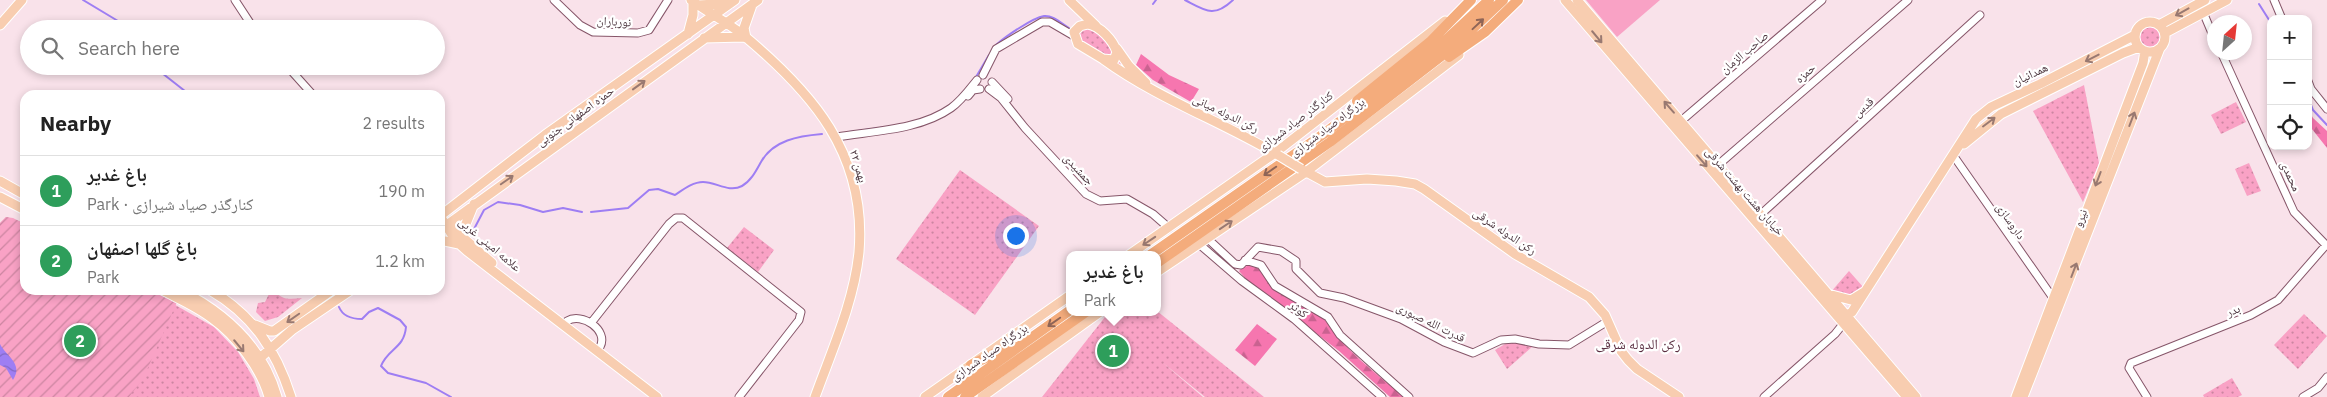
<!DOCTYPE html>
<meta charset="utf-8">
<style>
:root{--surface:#fff;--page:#f6f6f6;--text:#222;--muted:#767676;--line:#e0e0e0;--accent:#0b8043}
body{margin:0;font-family:"IBM Plex Sans","Noto Naskh Arabic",sans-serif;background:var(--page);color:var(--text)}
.controls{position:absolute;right:15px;top:15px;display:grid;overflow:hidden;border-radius:10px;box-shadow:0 2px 8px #0003}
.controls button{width:45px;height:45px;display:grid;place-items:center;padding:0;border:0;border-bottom:1px solid var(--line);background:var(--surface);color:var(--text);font:25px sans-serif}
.compass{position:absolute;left:2207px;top:15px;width:45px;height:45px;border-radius:50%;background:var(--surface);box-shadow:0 2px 8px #0003;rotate:27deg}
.you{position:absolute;left:1015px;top:235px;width:18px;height:18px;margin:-12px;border:4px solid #fff;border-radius:50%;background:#1a73e8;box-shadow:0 0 0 8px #1a73e833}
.badge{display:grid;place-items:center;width:32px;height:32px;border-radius:50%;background:var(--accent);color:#fff;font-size:16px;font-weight:700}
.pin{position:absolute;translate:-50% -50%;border:2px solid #fff;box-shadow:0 1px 5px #0006}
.popup{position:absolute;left:1066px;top:251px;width:95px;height:65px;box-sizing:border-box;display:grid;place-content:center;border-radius:10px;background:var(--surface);filter:drop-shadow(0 1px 4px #0005);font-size:16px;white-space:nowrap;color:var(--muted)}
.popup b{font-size:19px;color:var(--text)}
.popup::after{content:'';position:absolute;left:50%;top:100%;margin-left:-10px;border:10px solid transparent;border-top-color:var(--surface)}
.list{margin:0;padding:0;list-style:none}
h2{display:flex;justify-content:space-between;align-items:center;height:65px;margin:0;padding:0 20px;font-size:21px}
h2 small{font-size:16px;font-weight:400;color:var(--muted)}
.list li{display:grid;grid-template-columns:32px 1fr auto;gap:15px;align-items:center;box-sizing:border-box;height:70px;padding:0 20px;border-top:1px solid var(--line)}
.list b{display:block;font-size:19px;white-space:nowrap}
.list p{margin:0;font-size:16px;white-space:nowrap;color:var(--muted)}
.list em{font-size:16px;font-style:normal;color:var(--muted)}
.icon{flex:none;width:28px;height:28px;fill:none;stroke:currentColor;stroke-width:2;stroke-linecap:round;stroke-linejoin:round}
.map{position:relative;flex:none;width:2327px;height:397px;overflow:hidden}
.search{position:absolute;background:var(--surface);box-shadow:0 2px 8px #0003;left:20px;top:20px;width:425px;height:55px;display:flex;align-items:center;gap:12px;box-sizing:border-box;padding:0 18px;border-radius:28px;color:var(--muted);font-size:19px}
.panel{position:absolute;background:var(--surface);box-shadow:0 2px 8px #0003;left:20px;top:90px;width:425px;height:205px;border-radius:15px}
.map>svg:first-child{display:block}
</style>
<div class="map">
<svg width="2327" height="397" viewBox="0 0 2327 397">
<defs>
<pattern id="grass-dots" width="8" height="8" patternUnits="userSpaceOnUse" patternTransform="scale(1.25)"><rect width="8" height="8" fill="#f9a2c5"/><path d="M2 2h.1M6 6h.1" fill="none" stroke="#cc85a1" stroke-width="1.8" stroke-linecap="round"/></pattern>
<pattern id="forest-firs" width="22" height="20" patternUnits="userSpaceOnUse" patternTransform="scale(1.25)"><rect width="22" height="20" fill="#f676af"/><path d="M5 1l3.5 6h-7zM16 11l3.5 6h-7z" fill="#c96290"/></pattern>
<pattern id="garden-furrows" width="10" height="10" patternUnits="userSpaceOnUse" patternTransform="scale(1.25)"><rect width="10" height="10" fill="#f9a2c5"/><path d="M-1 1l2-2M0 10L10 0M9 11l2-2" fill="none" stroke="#cc85a1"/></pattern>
<pattern id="water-waves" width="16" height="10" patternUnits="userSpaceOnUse" patternTransform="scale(1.25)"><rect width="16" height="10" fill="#9e7ef3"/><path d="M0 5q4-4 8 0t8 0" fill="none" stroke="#8368c6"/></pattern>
</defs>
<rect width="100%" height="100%" fill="#f9e2ea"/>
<!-- grass -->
<path fill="url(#grass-dots)" d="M 1093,25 L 1144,80 L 1082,47 L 1074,32 Z
M2138 37a11 11 0 1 1 22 0a11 11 0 1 1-22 0Z
M 2084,85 L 2099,163 L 2083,202 L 2033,111 Z
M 2236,102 L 2246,122 L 2221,134 L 2211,115 Z
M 2249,163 L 2261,191 L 2247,196 L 2235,169 Z
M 960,170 L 1039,226 L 975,315 L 896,259 Z
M 6,217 L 25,223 L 25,290 L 149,290 L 214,327 L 238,352 L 254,379 L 260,397 L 0,397 L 0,223 Z
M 744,227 L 774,250 L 758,272 L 727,248 Z
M 1849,271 L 1864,288 L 1851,298 L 1830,293 Z
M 271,290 L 275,290 C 281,301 291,299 302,298 L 278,317 L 265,321 L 256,312 L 258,303 L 265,302 Z
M 1157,311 L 1264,397 L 1205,397 L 1162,362 L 1203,397 L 1042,397 L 1105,317 L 1100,312 Z
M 2304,314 L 2327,336 L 2298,369 L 2274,345 Z
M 1510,341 L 1533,346 L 1507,369 L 1495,350 Z
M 2232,378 L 2242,395 L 2238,397 L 2204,397 L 2203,395 Z"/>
<!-- forest -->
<path fill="url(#forest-firs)" d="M 1141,54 L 1169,75 L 1199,89 L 1191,102 L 1153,80 L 1136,65 Z
M 2308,109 L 2313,118 L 2327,131 L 2327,148 L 2308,124 Z
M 1252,265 L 1259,269 L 1272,288 L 1324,318 C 1341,347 1378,375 1404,397 L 1390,397 L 1339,351 L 1247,280 L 1239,271 L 1243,267 Z
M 1257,324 L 1277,339 L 1255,366 L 1235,350 Z"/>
<!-- garden -->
<path fill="url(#garden-furrows)" d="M 6,217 L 13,218 L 25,224 L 25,290 L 152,290 L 177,302 L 143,379 L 129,397 L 0,397 L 0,223 Z"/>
<!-- pitch -->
<path fill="#f9a2c5" d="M 1586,0 L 1660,0 L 1617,37 Z"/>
<!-- water -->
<path fill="url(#water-waves)" d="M 0,344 C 6,356 24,364 13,380 L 6,368 L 0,365 Z"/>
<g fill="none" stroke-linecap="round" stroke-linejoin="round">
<!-- stream -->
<path stroke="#9e7ef3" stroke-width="2" d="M 83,0 L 118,21 L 124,29
M 1185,0 C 1206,11 1214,18 1233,0
M 1153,4 L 1156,0
M 2259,4 L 2271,23
M 996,45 C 1005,37 1032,18 1044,16 C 1053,15 1062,24 1069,28
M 153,66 L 190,95
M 976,77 L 989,55
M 2308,97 L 2313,110 L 2327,125
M 850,132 L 887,127
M 591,212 L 628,208 L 649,190 L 658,189 L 675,195 C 684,189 693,182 703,182 C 716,182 729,193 742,186 C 751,181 756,171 761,162 C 773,140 799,136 822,134
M 473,231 L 484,210 L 498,202 L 520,205 L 543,212 L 563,208 L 582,212
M 339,307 C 343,317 352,319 362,319 L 369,312 L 378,308 L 400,320 L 406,327 C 404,349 388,348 381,366 L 388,373 L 426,383 L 451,397"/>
<!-- minor casing -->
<g stroke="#865669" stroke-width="9">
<path id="minor" d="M 235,0 L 254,29
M 554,0 L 580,25 L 593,32 L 638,33 L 649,30 L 668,0
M 2274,0 L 2282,19
M 2203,12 L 2214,38
M 2221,52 L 2294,212 L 2327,246
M 287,66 L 313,95
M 983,75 L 996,49 L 1042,22 L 1050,22 L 1074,36
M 2308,81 L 2311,89 L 2327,109
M 992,82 L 1008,99
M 989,89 L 1001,98 L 1025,128 L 1086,194 L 1100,201 L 1127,199 L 1153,214 L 1169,228
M 968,96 L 973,90 L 980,89
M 1681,121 L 1822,0
M 837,137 C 873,131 920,130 951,108 C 961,101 969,90 977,80
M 1953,155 L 2053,298 L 2057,300
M 1718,165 L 1908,0
M 1760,215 L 1980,15
M 1207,238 L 1235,264 L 1241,265 L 1258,247 L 1281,251 L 1296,261 L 1296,269 L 1320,293 L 1344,298 L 1401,319 L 1444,342 L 1473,353 L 1501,340 L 1515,339 L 1539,344 L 1569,345 L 1608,321
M 1199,244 L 1242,281 L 1294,319 L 1382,397
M 1245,260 L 1261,265 L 1275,286 L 1328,317 L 1340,335 L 1409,397
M 567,321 C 582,312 609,330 600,347
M 591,323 L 669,224 L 676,218 L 683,218 L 801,312 L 799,320 L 739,397
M 1764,397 L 1835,334 L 1843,324
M 2147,397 L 2129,368 L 2131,363 L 2251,315 L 2278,300 L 2326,245
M 2303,397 L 2318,388 L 2327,377"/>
</g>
<!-- major casing -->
<g stroke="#fff" stroke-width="11">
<path id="major" d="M 691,0 C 708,12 726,22 742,34 C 812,92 867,154 859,252 C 854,302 832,350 815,397
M 1069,0 L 1096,26
M 1565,0 L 1907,397
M 1577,0 L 1916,397
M 699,5 L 731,3
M2135 37a15 15 0 1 1 30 0a15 15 0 1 1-30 0Z
M 1088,24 C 1100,26 1113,40 1117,52 L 1114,60 L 1103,59 L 1078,44 L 1074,32 L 1080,26 Z
M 0,25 L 22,0
M 2159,25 L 2205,0
M 2165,33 L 2227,0
M 688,34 L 693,15 L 693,1
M 704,38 L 744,37
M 746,38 L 744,28 L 752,5
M 1117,49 L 1129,66 L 1146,83
M 1103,59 C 1158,99 1221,121 1278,155
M 1964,144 L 2001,114 L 2123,53 L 2139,47
M 1301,169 L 1325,182 L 1367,179 L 1396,181 L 1415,184 L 1424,189 L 1515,254 L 1589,297 L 1605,315 L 1621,351 L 1628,360 L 1637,369 L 1679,397
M 0,181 L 25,195
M 0,197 L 25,210
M 451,227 L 492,263
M 440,230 L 758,0
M 464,239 L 463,231 L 474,204
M 440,240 L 459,244
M 1129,255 L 1275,153 L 1445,21
M 1157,272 L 1306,172 L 1459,55
M 162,290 C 179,299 198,307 213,319 C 236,335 262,370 269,397
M 180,290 C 225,313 263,347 277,397
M 210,290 C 253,315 276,350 291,397
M 1828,294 L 1851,300 L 1864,292
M 1841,316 L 1846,316 L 1852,312 L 1976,119 L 1991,107 L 2040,84 L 2135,35
M 255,325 L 270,331 L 274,331 L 332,290
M 260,358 L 292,330 L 351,290
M 657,397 L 467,251 L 456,241 L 440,216 L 545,135 L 735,0
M 925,397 L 1069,296
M 982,397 L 1100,312
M 2016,397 L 2143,63 L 2145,51
M 2023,397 L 2160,48"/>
</g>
<!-- highway casing -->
<g stroke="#fff" stroke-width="12">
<path id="highway" d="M 1449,57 L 1485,32 L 1518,0
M 1357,101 L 1430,42 L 1471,0
M 1150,255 L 1325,133 L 1446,40 L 1489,0
M 1157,263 L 1330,142 L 1453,47 L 1503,0
M 971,365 L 1012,345
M 948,397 L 1069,311
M 965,397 L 1086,312"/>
</g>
<!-- minor -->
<use href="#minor" stroke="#fff" stroke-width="7"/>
<!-- major -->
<use href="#major" stroke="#f8cdb0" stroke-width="9"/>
<!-- highway -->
<use href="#highway" stroke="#f4ac7c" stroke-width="10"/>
<!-- major-bridge casing -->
<g stroke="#fff" stroke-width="11" stroke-linecap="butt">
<path id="major-bridge" d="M 1278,155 L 1301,169"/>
</g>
<!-- major-bridge -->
<use href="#major-bridge" stroke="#f8cdb0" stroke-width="9"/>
</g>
<!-- one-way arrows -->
<defs><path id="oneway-shaft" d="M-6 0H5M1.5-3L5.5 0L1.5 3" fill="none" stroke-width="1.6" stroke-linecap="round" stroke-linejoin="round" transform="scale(1.25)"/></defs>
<g stroke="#997971">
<use href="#oneway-shaft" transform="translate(2182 12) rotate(151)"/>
<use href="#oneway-shaft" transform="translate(1597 37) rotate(50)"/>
<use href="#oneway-shaft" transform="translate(2092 58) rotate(153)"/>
<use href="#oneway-shaft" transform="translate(639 85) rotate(-36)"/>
<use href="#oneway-shaft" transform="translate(1669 107) rotate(-131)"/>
<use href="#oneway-shaft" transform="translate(2132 119) rotate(-69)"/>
<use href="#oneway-shaft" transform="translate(1989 122) rotate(-37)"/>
<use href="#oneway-shaft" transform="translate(1702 161) rotate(49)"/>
<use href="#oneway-shaft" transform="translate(2098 179) rotate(111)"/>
<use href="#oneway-shaft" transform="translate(507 180) rotate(-35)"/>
<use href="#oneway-shaft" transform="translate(1226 225) rotate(-34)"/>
<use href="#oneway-shaft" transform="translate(1149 241) rotate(146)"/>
<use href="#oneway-shaft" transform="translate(2074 270) rotate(-69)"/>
<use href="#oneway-shaft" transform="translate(293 318) rotate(145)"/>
<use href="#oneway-shaft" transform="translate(239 346) rotate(50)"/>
</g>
<g stroke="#8f6557">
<use href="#oneway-shaft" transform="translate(1478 24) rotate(-43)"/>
<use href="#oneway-shaft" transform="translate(1270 171) rotate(145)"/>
<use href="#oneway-shaft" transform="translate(1054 322) rotate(145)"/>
</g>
<g text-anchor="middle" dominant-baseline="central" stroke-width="4.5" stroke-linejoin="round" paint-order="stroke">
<!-- street labels -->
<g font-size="12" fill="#4b353e" stroke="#fff">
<text transform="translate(614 21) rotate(3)">نورباران</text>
<text transform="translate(1744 52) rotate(-40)">صاحب الزمان</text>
<text transform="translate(1805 73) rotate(-41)">حمزه</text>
<text transform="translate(2030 74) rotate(-25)">همدانیان</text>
<text transform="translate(1863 107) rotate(-42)">قدس</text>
<text transform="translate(1226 113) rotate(26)">رکن الدوله میانی</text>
<text transform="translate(575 116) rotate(-36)">حمزه اصفهانی جنوبی</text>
<text transform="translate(1295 121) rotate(-37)">کنارگذر صیاد شیرازی</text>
<text transform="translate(1327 127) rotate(-37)">بزرگراه صیاد شیرازی</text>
<text transform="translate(859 166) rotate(73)">۲۲ بهمن</text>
<text transform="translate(1079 169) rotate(47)">جمشیدی</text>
<text transform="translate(2291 176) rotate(65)">محمدی</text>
<text transform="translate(1745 191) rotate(49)">خیابان هشت بهشت شرقی</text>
<text transform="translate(2080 218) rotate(-69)">نیرو</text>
<text transform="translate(2011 221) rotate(55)">داروسازی</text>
<text transform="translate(1505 231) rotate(34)">رکن الدوله شرقی</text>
<text transform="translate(490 244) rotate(40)">علامه امینی غربی</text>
<text transform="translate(1299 309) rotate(38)">کوثر</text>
<text transform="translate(2233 310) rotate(-23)">بدر</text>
<text transform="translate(1431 322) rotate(26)">قدرت الله صبوری</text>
<text transform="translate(989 352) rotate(-35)">بزرگراه صیاد شیرازی</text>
</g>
<!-- neighbourhood labels -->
<g font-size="14" fill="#5a2e41" stroke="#fff">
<text x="1638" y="344">رکن الدوله شرقی</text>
</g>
</g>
</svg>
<div class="controls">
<button>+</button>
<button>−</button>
<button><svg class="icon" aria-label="locate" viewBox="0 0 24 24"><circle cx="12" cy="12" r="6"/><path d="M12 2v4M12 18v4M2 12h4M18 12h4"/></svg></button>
</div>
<svg class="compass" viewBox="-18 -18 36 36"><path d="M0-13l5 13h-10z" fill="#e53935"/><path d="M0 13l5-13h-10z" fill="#767676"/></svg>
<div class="you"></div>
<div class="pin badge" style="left:1113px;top:351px;background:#2e9e5b">1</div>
<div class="popup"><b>باغ غدیر</b>Park</div>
<div class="pin badge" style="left:80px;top:341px;background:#2e9e5b">2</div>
<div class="search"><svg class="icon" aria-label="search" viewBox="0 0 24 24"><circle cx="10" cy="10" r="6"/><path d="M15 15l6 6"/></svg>Search here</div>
<section class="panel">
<h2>Nearby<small>2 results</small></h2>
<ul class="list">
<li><span class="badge" style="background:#2e9e5b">1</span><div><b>باغ غدیر</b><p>Park · کنارگذر صیاد شیرازی</p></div><em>190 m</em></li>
<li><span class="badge" style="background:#2e9e5b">2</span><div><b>باغ گلها اصفهان</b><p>Park</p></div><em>1.2 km</em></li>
</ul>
</section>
</div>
